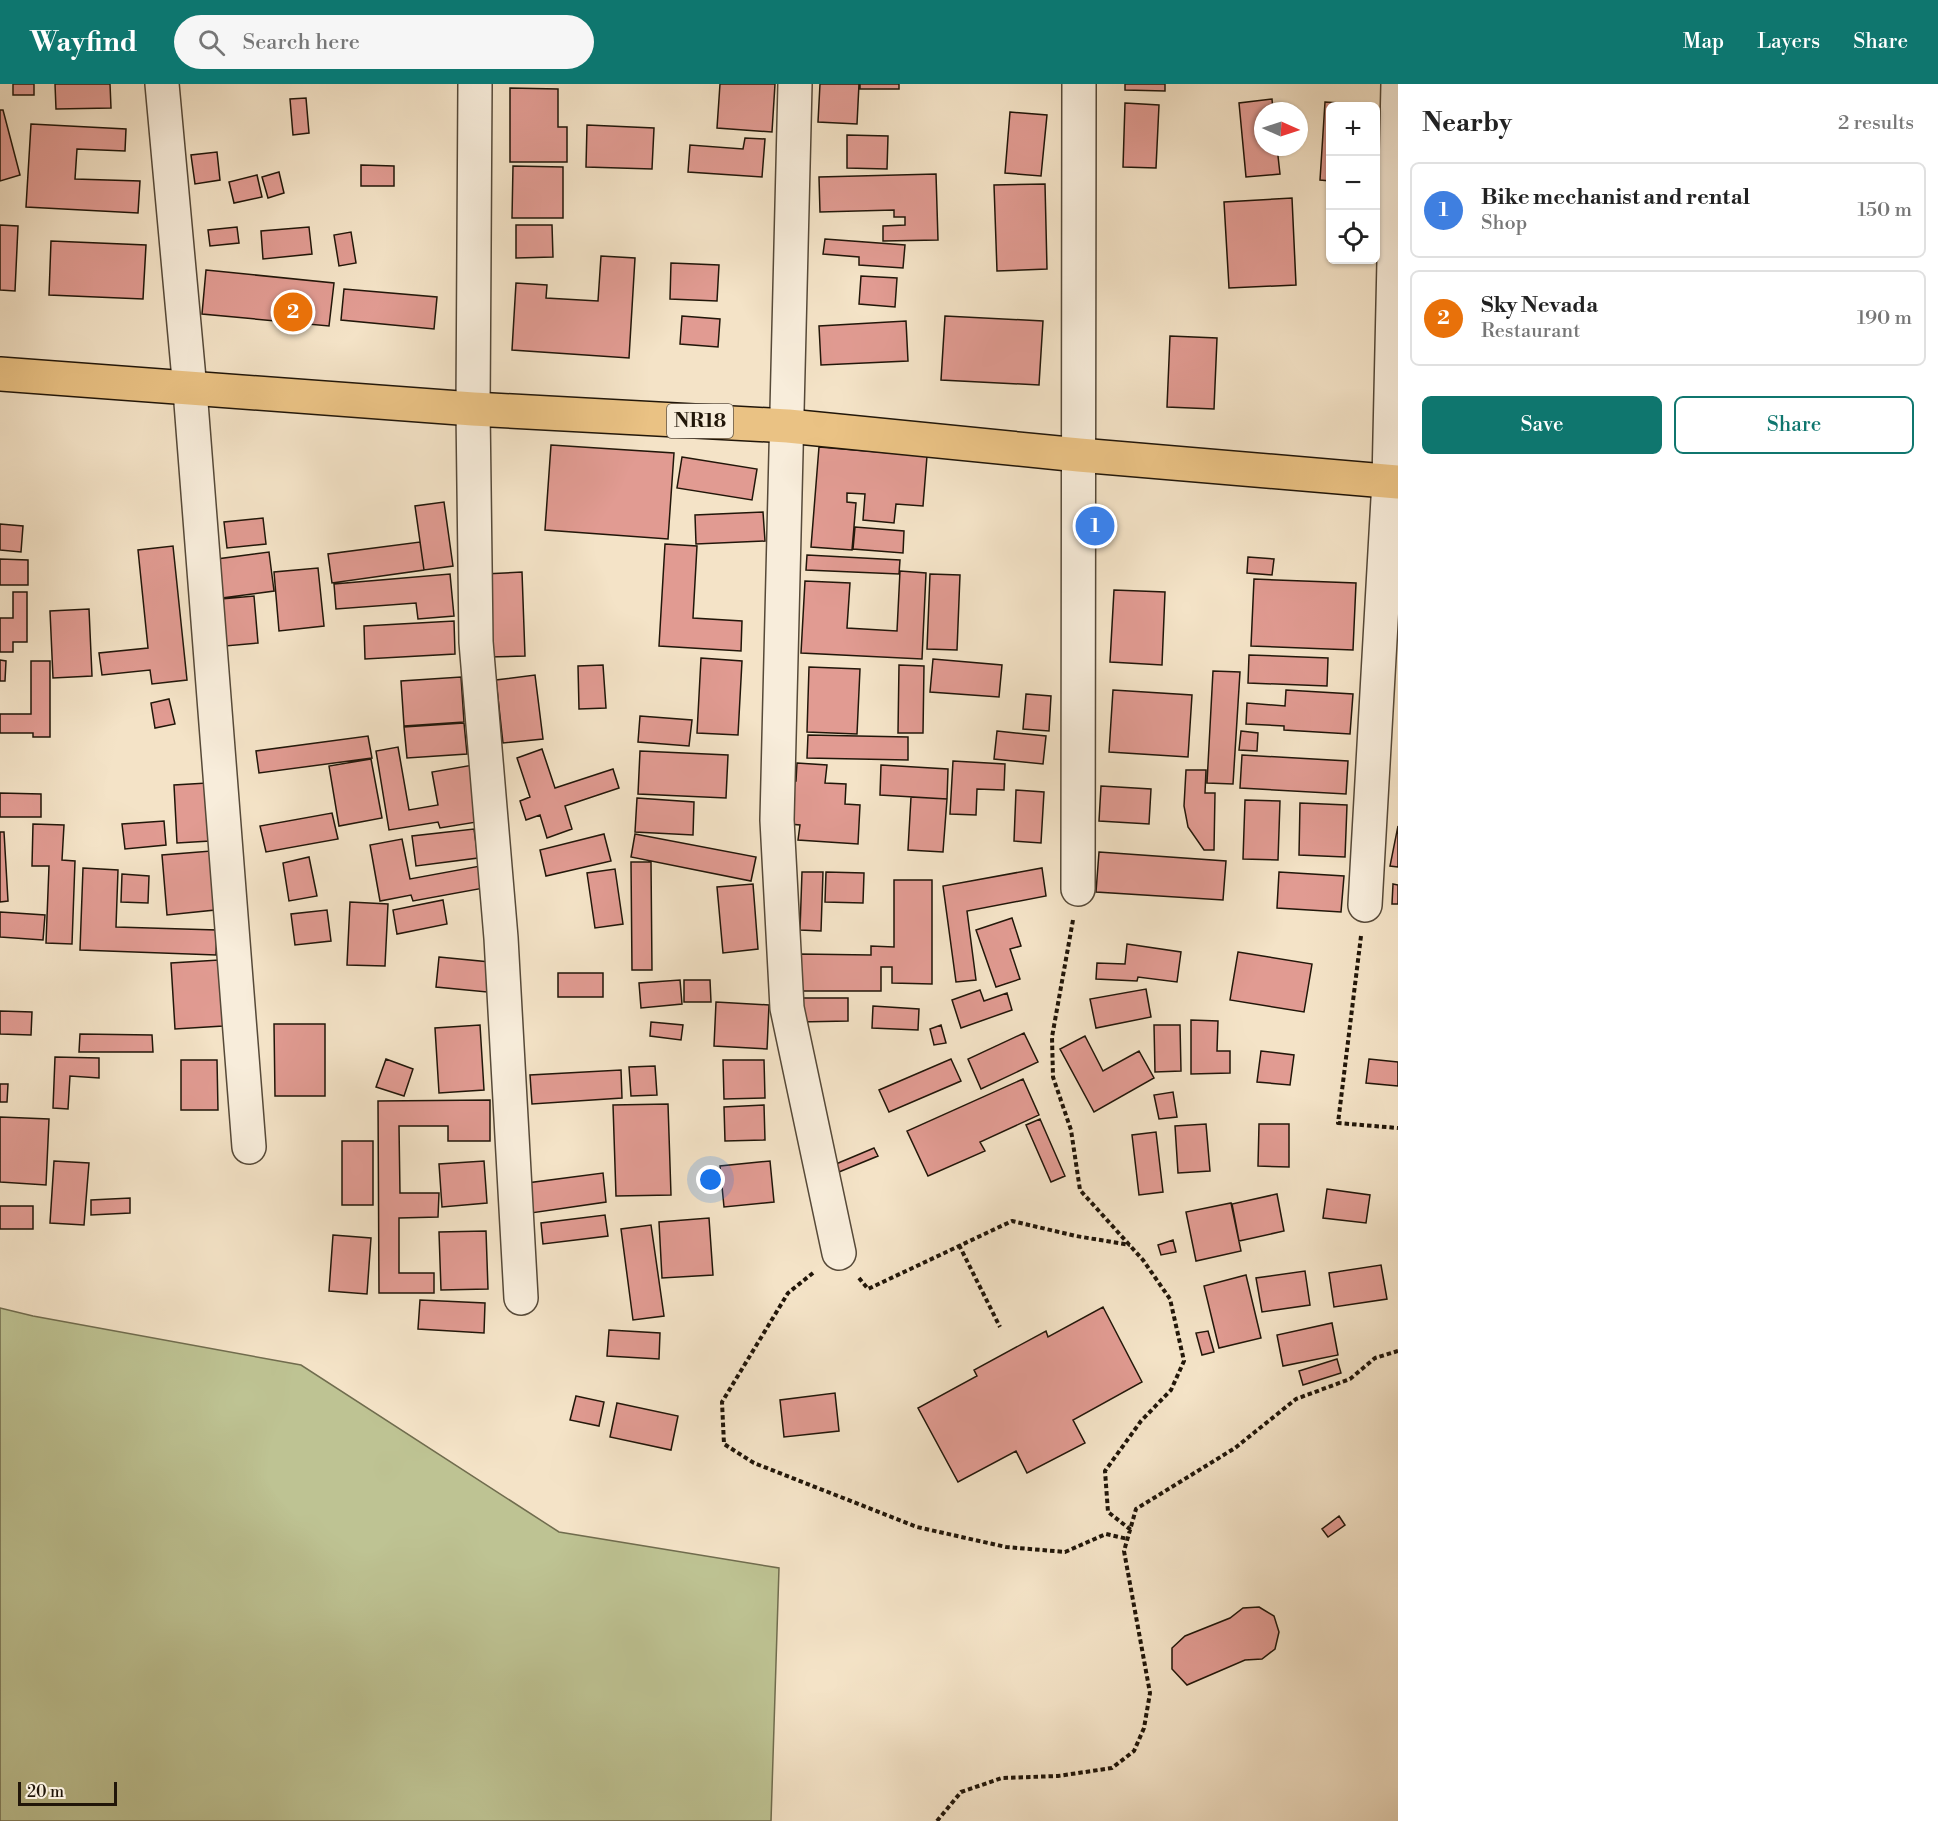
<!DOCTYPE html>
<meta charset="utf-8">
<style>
:root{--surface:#fff;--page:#f6f6f6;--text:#222;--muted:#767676;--line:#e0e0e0;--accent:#0f766e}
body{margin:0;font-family:"Libre Bodoni",serif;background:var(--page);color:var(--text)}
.controls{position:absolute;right:18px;top:18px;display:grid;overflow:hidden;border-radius:9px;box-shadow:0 2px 4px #0004}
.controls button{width:54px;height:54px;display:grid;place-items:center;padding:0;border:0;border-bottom:2px solid var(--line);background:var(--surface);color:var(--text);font:30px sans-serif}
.compass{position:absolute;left:1254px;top:18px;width:54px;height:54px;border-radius:50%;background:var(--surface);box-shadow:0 2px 4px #0004;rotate:93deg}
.scale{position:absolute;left:18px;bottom:15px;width:99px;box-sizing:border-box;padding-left:6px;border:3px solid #211609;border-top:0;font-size:16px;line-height:21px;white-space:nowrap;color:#211609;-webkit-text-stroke:4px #f8eddb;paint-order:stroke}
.you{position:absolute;left:711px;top:1096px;width:21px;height:21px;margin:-15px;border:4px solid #fff;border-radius:50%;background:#1a73e8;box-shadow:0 0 0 9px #1a73e833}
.badge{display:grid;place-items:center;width:39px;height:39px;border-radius:50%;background:var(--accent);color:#fff;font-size:20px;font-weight:700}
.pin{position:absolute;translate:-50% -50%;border:3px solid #fff;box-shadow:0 2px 6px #0006}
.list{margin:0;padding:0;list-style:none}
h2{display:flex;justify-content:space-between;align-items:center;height:78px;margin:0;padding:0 24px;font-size:26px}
h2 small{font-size:20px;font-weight:400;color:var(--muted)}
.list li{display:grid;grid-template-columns:39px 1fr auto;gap:18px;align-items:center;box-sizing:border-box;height:96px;margin:0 12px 12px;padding:0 12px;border:2px solid var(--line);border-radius:9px}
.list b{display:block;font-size:22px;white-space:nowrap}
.list p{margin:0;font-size:20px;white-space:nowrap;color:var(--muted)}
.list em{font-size:20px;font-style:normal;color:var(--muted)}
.actions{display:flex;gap:12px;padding:18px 24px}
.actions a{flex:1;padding:14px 0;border:2px solid var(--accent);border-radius:9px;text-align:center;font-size:21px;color:var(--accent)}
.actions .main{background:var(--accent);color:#fff}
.icon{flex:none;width:33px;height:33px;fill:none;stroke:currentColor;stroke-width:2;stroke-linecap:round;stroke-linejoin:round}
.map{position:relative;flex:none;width:1398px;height:1737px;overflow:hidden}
header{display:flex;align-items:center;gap:36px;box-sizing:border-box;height:84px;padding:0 30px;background:var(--accent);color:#fff}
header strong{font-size:28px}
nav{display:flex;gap:33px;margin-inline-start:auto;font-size:21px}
.search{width:420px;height:54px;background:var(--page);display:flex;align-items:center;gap:15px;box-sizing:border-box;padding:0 21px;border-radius:33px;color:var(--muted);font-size:22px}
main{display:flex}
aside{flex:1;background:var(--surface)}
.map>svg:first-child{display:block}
</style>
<header>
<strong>Wayfind</strong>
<div class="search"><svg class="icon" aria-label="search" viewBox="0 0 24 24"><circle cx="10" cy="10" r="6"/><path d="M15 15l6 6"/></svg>Search here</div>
<nav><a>Map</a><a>Layers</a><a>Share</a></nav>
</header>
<main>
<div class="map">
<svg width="1398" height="1737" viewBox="0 0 1398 1737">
<rect width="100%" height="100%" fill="#f4e3c7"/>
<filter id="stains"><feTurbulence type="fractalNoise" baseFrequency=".00333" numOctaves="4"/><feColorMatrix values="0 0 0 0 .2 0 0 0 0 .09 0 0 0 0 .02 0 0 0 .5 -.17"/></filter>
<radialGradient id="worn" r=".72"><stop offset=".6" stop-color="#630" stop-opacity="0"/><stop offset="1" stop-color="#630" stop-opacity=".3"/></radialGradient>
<!-- green -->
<path fill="#bec393" stroke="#706c4e" stroke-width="1.5" d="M 0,1224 L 33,1232 L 301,1281 L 559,1448 L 779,1484 L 771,1737 L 0,1737 Z"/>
<!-- building -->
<path fill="#e19b92" stroke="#211609" stroke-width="1.5" d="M 13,0 L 34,0 L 34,11 L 13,11 Z
M 55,0 L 110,0 L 111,24 L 56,25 Z
M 720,0 L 775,0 L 772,48 L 717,44 Z
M 820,0 L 859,0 L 857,40 L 818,38 Z
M 860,0 L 899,0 L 899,5 L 860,5 Z
M 1125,0 L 1165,0 L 1165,7 L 1125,6 Z
M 510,4 L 558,5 L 558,43 L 567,43 L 567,78 L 510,78 Z
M 306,14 L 309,49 L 293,51 L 290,15 Z
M 1272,15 L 1273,27 L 1263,27 L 1263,63 L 1277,63 L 1280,90 L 1246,93 L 1239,19 Z
M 1325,18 L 1372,21 L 1330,22 L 1330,97 L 1320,96 Z
M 1125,19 L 1159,21 L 1156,84 L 1123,83 Z
M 0,26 L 3,26 L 20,91 L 0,97 Z
M 1010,28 L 1047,31 L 1041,92 L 1005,89 Z
M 31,40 L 126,45 L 125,67 L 77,65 L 75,95 L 140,97 L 138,129 L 26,123 Z
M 587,41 L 654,44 L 652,85 L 586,83 Z
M 847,51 L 888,52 L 887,85 L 847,84 Z
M 745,54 L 765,55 L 762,93 L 688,88 L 690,61 L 743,65 Z
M 217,68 L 220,96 L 195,100 L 191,71 Z
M 361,81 L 394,82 L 394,102 L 361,102 Z
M 513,82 L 563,83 L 563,134 L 512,134 Z
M 279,88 L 284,109 L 268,114 L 262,93 Z
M 936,90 L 938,156 L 883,157 L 883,142 L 905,141 L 905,133 L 894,133 L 894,126 L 820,128 L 819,93 Z
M 257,91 L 262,113 L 234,119 L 229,98 Z
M 1045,100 L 1047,185 L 997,187 L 994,101 Z
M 1292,114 L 1296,201 L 1229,204 L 1224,118 Z
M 0,141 L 18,142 L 15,207 L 0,206 Z
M 516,141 L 552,141 L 553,173 L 516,174 Z
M 237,143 L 239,159 L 210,162 L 208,146 Z
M 309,143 L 312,170 L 263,175 L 261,147 Z
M 351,148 L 356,179 L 339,182 L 334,151 Z
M 825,155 L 905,161 L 903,184 L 859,181 L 859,173 L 823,170 Z
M 51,157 L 146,161 L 143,215 L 49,211 Z
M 601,172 L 635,174 L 629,274 L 512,266 L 516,199 L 547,201 L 546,214 L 598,217 Z
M 671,179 L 719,181 L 717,217 L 670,215 Z
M 206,186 L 334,199 L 329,242 L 202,230 Z
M 861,192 L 897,194 L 895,223 L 859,220 Z
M 344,205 L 437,213 L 434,245 L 341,236 Z
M 682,232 L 720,235 L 718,263 L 680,260 Z
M 945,232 L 1043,237 L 1039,301 L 941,296 Z
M 906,237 L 908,277 L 821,281 L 819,242 Z
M 1170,252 L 1217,254 L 1214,325 L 1167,323 Z
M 551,361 L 674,369 L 668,455 L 545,446 Z
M 819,363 L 927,372 L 923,422 L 896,420 L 894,439 L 863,436 L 865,410 L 847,409 L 847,418 L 856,419 L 852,466 L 811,463 Z
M 682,373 L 757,385 L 752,416 L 677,404 Z
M 444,418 L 453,482 L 424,486 L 415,422 Z
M 763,428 L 765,457 L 696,460 L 695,431 Z
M 263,434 L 266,460 L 227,464 L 224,438 Z
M 0,440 L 23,442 L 21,468 L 0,466 Z
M 855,443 L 904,447 L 903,469 L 853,465 Z
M 420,458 L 424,486 L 332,499 L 328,470 Z
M 665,460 L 697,462 L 693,534 L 742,537 L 741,567 L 659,562 Z
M 173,462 L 187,596 L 152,600 L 150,586 L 102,591 L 99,569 L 148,564 L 138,466 Z
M 269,468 L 274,507 L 222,514 L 217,475 Z
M 807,471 L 900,476 L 899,490 L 806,486 Z
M 1248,473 L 1274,475 L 1272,491 L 1247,489 Z
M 0,475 L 28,476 L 28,501 L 0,501 Z
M 318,484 L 324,542 L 279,547 L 274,488 Z
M 900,487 L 926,489 L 922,575 L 801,569 L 805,497 L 850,499 L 847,544 L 897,547 Z
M 522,488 L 525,572 L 488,573 L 484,490 Z
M 450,490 L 454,532 L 418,535 L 416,519 L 336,525 L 334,500 Z
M 930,490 L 960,491 L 957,566 L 927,565 Z
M 1254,495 L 1356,499 L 1353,566 L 1251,562 Z
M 1114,506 L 1165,508 L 1162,581 L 1110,578 Z
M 13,508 L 27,508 L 27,558 L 13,558 L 13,568 L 0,568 L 0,534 L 13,534 Z
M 254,512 L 258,559 L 225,562 L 221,515 Z
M 89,525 L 92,592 L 53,594 L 50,527 Z
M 454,537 L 455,570 L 365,575 L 364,542 Z
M 1249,571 L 1328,574 L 1327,602 L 1248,599 Z
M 701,574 L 742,577 L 738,651 L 697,649 Z
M 933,575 L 1002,581 L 999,613 L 930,608 Z
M 0,576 L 6,577 L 5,597 L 0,597 Z
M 31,577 L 50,577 L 50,653 L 33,653 L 33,649 L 0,649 L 0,630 L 31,630 Z
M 603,581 L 606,624 L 579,625 L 578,582 Z
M 899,581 L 924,582 L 923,649 L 898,649 Z
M 809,583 L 860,585 L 857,650 L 807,648 Z
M 1213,587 L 1240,588 L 1233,700 L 1207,699 Z
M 535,591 L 543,655 L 503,659 L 496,596 Z
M 461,593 L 464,638 L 404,642 L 401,597 Z
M 1113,606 L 1192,611 L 1188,673 L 1109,668 Z
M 1286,606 L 1353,610 L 1350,650 L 1284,646 L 1284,642 L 1246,640 L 1247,619 L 1285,622 Z
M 1026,610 L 1051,612 L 1049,647 L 1023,645 Z
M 169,615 L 175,640 L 155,644 L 151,619 Z
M 640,632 L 692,636 L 689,662 L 638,658 Z
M 464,639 L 467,670 L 407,674 L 404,643 Z
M 997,647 L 1046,652 L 1043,680 L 994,675 Z
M 1241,647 L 1258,649 L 1257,667 L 1239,666 Z
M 808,651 L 908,653 L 908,676 L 807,674 Z
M 368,652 L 372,674 L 259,689 L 256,667 Z
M 398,663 L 409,726 L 438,721 L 432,688 L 473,681 L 483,737 L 440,744 L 438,738 L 389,746 L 376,667 Z
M 542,665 L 555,704 L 613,685 L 619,704 L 565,722 L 572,745 L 547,754 L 540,731 L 526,736 L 520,717 L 530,713 L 517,674 Z
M 640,667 L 728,671 L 726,714 L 638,710 Z
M 1242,671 L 1348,677 L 1346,710 L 1240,704 Z
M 371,675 L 382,734 L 339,742 L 329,682 Z
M 953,677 L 1005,680 L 1004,706 L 977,705 L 976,731 L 950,730 Z
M 797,679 L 827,681 L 825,699 L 846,700 L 845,720 L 860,721 L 858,760 L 798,756 L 800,741 L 789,740 L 791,697 L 796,697 Z
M 881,681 L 948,685 L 947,715 L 880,711 Z
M 1186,686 L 1206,686 L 1205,709 L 1215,709 L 1214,766 L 1204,766 L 1188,743 L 1184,722 Z
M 207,699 L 210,757 L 177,759 L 174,701 Z
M 1101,702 L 1151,705 L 1149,740 L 1099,737 Z
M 1016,706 L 1044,708 L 1041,759 L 1014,757 Z
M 0,709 L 41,710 L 41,733 L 0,733 Z
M 911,713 L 947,715 L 943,768 L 908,766 Z
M 637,714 L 694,718 L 693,751 L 635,748 Z
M 1245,716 L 1280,717 L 1278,776 L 1243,775 Z
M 1300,719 L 1347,721 L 1345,773 L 1299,771 Z
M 332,729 L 338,755 L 266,768 L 260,742 Z
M 164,737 L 166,761 L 125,765 L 122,740 Z
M 33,740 L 64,741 L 62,776 L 75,777 L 72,860 L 46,859 L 49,782 L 32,782 Z
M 1398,742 L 1398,783 L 1390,782 Z
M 474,745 L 478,774 L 416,782 L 412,752 Z
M 0,748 L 4,748 L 8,817 L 0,818 Z
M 604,750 L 611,777 L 546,792 L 540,766 Z
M 635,750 L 756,773 L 751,797 L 631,773 Z
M 402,755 L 410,795 L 480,782 L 484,804 L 413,817 L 411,811 L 380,817 L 370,761 Z
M 211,767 L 215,826 L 167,831 L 162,771 Z
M 1099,768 L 1226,777 L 1223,816 L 1096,808 Z
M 309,773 L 317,812 L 289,817 L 283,779 Z
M 631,778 L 651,778 L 652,886 L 632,886 Z
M 83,784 L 118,786 L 116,843 L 217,846 L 216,871 L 80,866 Z
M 1042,784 L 1046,812 L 967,827 L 976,896 L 956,898 L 943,802 Z
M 615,785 L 623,840 L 595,844 L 587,789 Z
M 802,788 L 823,788 L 821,847 L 800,846 Z
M 826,788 L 864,789 L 863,819 L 825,818 Z
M 1279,788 L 1344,792 L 1341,828 L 1277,824 Z
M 122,790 L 149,792 L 148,819 L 121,818 Z
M 894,796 L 932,796 L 932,900 L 892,899 L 892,883 L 881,883 L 881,907 L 800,907 L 800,870 L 871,871 L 871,862 L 894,863 Z
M 753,800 L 758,865 L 723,869 L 717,803 Z
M 1393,800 L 1398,801 L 1398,820 L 1392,820 Z
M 443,816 L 447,840 L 397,850 L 393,826 Z
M 350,818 L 388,820 L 385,882 L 347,881 Z
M 327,826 L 331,857 L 295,861 L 291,830 Z
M 0,828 L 45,831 L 43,856 L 0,853 Z
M 1012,834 L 1021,862 L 1010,865 L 1020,895 L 996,903 L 976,846 Z
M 1127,860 L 1181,868 L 1177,898 L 1138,893 L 1137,897 L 1096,895 L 1097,879 L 1125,880 Z
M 1238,868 L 1312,880 L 1304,928 L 1230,916 Z
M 439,873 L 490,878 L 487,908 L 436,903 Z
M 219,876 L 223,942 L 175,945 L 171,879 Z
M 558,889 L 603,889 L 603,913 L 558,913 Z
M 680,896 L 682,920 L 641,924 L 639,899 Z
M 684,896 L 710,896 L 711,918 L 684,918 Z
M 1146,905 L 1151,933 L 1096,944 L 1090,915 Z
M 980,906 L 984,917 L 1007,909 L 1012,926 L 961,944 L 952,916 Z
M 799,914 L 848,914 L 848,937 L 799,938 Z
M 716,918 L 769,921 L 767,965 L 714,962 Z
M 873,922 L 919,925 L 918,946 L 872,944 Z
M 0,927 L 32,928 L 31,951 L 0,950 Z
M 1191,936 L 1218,937 L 1217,967 L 1230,967 L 1230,989 L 1191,990 Z
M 651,938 L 683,941 L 681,956 L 650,952 Z
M 274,940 L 325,940 L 325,1012 L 275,1012 Z
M 480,941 L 484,1006 L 439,1009 L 435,944 Z
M 941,941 L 946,959 L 934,961 L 930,945 Z
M 1154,941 L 1180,941 L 1181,987 L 1155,988 Z
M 1024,949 L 1038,978 L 981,1005 L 968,975 Z
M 80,950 L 152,951 L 153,968 L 79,968 Z
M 1085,952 L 1103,987 L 1139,967 L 1154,994 L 1094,1028 L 1060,965 Z
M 1261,967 L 1294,971 L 1290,1001 L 1257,998 Z
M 55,973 L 99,974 L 99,994 L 70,992 L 68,1025 L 53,1024 Z
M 386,975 L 413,985 L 404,1012 L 376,1003 Z
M 951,975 L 961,997 L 889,1028 L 879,1006 Z
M 1369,975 L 1398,978 L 1398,1002 L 1366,999 Z
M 181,976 L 217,976 L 218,1026 L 181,1026 Z
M 723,976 L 764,976 L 765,1014 L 724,1015 Z
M 655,982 L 657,1011 L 631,1012 L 629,983 Z
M 621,986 L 622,1014 L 532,1020 L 530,991 Z
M 1023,995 L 1039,1031 L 980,1058 L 985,1067 L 928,1092 L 907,1047 Z
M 0,1000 L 8,1000 L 7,1018 L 0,1018 Z
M 1173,1008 L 1177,1033 L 1159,1035 L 1154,1011 Z
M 490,1016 L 490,1057 L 448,1057 L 448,1042 L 399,1042 L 400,1109 L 439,1109 L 438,1133 L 399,1134 L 399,1189 L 434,1189 L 434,1209 L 379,1209 L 378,1017 Z
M 668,1020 L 671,1111 L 616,1112 L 613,1021 Z
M 764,1021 L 765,1056 L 725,1057 L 724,1023 Z
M 0,1033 L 49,1035 L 46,1101 L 0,1098 Z
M 1040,1035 L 1065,1092 L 1051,1098 L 1026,1041 Z
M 1206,1040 L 1210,1087 L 1178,1089 L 1175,1042 Z
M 1259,1040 L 1289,1040 L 1289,1083 L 1258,1082 Z
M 1156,1048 L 1163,1108 L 1139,1111 L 1132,1051 Z
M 342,1057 L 373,1057 L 373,1121 L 342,1121 Z
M 874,1064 L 878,1072 L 839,1088 L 836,1080 Z
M 54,1077 L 89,1079 L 84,1141 L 50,1139 Z
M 484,1077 L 487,1119 L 442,1123 L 439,1080 Z
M 770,1077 L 774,1118 L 724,1123 L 720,1082 Z
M 603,1089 L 606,1118 L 531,1129 L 527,1099 Z
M 1327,1105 L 1370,1111 L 1366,1139 L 1323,1134 Z
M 1277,1110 L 1284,1147 L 1239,1157 L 1232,1120 Z
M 130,1114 L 130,1129 L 91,1131 L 91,1116 Z
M 1231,1119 L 1241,1167 L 1196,1177 L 1186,1128 Z
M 0,1122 L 33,1122 L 33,1145 L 0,1145 Z
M 605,1131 L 608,1152 L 543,1160 L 541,1139 Z
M 709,1134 L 713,1191 L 662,1194 L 659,1138 Z
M 651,1141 L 664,1232 L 633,1236 L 621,1145 Z
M 486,1147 L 488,1205 L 441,1206 L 439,1148 Z
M 333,1151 L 371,1154 L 367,1210 L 329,1207 Z
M 1173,1156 L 1176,1168 L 1161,1171 L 1158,1161 Z
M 1381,1181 L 1387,1215 L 1334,1223 L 1329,1189 Z
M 1305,1187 L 1310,1221 L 1262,1228 L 1256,1194 Z
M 1246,1191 L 1261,1254 L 1219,1264 L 1204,1202 Z
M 420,1216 L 485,1219 L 484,1249 L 418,1245 Z
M 1103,1223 L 1142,1298 L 1073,1336 L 1085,1359 L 1027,1389 L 1016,1367 L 958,1398 L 918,1324 L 977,1292 L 974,1286 L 1046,1247 L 1048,1253 Z
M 1332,1239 L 1338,1271 L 1283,1282 L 1277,1251 Z
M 609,1246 L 660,1249 L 659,1275 L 607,1272 Z
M 1208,1247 L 1214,1268 L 1202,1271 L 1196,1249 Z
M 1337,1275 L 1341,1289 L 1303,1301 L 1299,1287 Z
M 835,1309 L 839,1347 L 784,1353 L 780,1316 Z
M 576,1312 L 604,1318 L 599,1342 L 570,1336 Z
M 617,1319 L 678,1332 L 671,1366 L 610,1353 Z
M 1339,1432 L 1345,1441 L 1328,1453 L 1322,1445 Z
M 1259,1523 L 1274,1532 L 1279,1548 L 1275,1565 L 1262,1575 L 1245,1576 L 1187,1601 L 1172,1585 L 1172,1564 L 1185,1552 L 1230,1534 L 1243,1524 Z"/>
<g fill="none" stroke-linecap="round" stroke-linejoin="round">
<!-- minor casing -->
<g stroke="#564938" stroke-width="36">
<path id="minor" d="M 162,0 L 190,306 L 249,1063
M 475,0 L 473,325 L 476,558 L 501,854 L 521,1214
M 795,0 L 777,736 L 787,924 L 839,1169
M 1078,805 L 1079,0
M 1365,821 L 1389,397 L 1398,0"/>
</g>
<!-- primary casing -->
<g stroke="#211609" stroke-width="36">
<path id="primary" d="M 0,290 L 473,325 L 788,342 L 1079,371 L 1398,398"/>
</g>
<!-- path -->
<path stroke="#211609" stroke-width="4" stroke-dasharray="4.5 3" stroke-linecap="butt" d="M 1073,836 L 1052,953 L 1053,993 L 1071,1046 L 1080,1106 L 1143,1176 L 1170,1215 L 1184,1277 L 1171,1306 L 1141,1337 L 1105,1387 L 1108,1428 L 1131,1446
M 1361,852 L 1338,1039 L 1398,1044
M 959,1161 L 1000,1243
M 813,1189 L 788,1209 L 722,1318 L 724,1360 L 754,1379 L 917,1443 L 1006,1463 L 1065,1468 L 1106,1450 L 1128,1455
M 859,1194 L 868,1205 L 1012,1137 L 1076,1152 L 1130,1161
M 937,1737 L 961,1708 L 1002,1694 L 1058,1692 L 1112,1684 L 1134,1667 L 1144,1644 L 1150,1609 L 1124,1467 L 1136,1425 L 1235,1364 L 1296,1315 L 1350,1295 L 1375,1274 L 1398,1267"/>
<!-- minor -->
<use href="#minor" stroke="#f8eddb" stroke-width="33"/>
<!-- primary -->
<use href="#primary" stroke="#eac284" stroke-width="33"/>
</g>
<g text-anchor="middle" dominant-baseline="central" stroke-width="5" stroke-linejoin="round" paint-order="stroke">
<!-- shield labels -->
<rect fill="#f8eddb" stroke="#625648" stroke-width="1.5" x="667" y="320" width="66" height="34" rx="4.5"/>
<g font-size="20" font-weight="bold" fill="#211609">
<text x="700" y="337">NR18</text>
</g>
</g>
<rect width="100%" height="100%" filter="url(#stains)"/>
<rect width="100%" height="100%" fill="url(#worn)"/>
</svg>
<div class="controls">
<button>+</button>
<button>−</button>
<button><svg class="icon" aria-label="locate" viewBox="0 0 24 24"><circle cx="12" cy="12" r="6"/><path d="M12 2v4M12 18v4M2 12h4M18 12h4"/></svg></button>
</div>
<svg class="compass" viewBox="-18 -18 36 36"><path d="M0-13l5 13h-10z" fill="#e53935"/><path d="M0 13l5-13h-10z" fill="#767676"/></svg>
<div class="scale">20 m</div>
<div class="you"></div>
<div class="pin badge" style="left:1095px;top:442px;background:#3f7fe0">1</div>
<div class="pin badge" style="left:293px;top:228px;background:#e8710a">2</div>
</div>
<aside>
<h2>Nearby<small>2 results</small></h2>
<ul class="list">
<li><span class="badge" style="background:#3f7fe0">1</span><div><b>Bike mechanist and rental</b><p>Shop</p></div><em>150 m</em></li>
<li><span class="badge" style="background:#e8710a">2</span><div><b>Sky Nevada</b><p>Restaurant</p></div><em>190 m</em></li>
</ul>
<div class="actions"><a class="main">Save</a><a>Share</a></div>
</aside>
</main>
